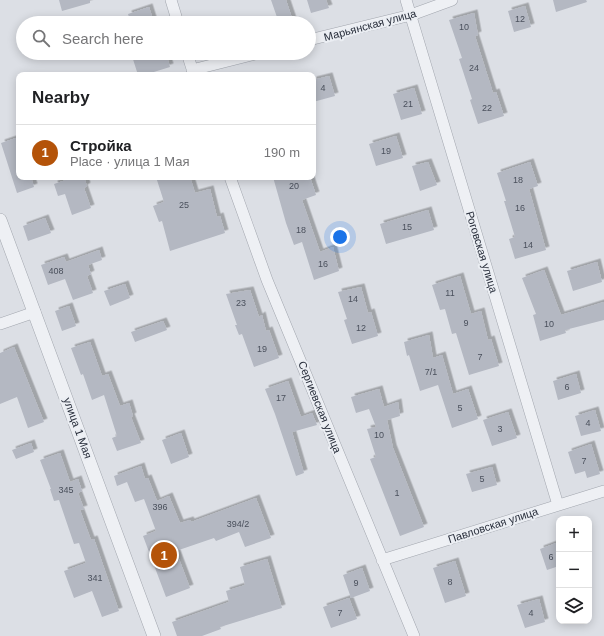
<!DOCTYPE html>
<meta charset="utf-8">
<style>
:root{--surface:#fff;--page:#f2f2f2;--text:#202124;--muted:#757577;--line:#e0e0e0;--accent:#b45309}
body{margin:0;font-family:Arial,sans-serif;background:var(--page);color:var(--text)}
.controls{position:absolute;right:12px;bottom:12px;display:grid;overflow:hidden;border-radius:8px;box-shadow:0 2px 10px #0003}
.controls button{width:36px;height:36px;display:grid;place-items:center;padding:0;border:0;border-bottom:1px solid var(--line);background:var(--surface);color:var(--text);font:20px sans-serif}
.you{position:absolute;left:340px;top:237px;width:14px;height:14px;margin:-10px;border:3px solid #fff;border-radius:50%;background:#1a73e8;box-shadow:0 0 0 6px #1a73e833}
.badge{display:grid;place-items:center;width:26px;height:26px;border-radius:50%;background:var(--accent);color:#fff;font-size:13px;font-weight:700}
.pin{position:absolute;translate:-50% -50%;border:2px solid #fff;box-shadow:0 1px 4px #0006}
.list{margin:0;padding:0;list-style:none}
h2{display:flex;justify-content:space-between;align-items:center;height:52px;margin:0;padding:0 16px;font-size:17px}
h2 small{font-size:13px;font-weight:400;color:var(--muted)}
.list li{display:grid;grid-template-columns:26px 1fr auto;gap:12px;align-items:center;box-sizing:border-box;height:56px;padding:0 16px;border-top:1px solid var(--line)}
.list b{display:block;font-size:15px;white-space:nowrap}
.list p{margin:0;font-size:13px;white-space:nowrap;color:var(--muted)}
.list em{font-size:13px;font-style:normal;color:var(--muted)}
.icon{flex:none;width:22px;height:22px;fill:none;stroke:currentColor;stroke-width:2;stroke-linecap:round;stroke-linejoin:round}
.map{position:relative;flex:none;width:604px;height:636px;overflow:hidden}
.search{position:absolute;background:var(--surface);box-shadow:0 2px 10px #0003;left:16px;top:16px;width:300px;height:44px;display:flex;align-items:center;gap:10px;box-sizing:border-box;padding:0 14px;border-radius:22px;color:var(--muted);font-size:15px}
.panel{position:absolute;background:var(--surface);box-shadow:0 2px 10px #0003;left:16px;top:72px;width:300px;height:108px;border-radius:8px}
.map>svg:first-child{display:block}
</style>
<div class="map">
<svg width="604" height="636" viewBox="0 0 604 636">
<defs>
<filter id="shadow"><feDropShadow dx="3.5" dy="-3.5" stdDeviation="0" flood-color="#0004"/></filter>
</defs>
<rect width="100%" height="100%" fill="#dcdfe5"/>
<!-- building -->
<path fill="#b4b8c2" filter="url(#shadow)" d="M 59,0 L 90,0 L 90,3 L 62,11 Z
M 271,0 L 286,0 L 293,21 L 288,23 L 279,23 Z
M 307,0 L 326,0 L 329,8 L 311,13 Z
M 553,0 L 586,0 L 587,2 L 556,12 Z
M 525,6 L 531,27 L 514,32 L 508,11 Z
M 149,7 L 154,23 L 131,23 L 128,14 Z
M 474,13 L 478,35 L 475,36 L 493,93 L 496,92 L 504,116 L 478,124 L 470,100 L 472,99 L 459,59 L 462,58 L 449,20 Z
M 131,53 L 166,53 L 170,67 L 144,75 L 138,75 Z
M 329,76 L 335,96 L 313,102 L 313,80 Z
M 414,88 L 422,114 L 401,120 L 393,94 Z
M 396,136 L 403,158 L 376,166 L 369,144 Z
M 16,138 L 19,146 L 19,177 L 31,177 L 34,187 L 17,193 L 1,143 Z
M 428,162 L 437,185 L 420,191 L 412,166 Z
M 530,162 L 538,186 L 529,189 L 546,250 L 515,259 L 509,239 L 515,237 L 504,201 L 506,201 L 497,173 Z
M 75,177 L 84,177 L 87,186 L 84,188 L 91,208 L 72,215 L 65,194 L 58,196 L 54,184 Z
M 156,177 L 190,177 L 195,193 L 210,189 L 217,217 L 220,216 L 225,233 L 170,251 L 162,221 L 159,222 L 153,206 L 164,202 Z
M 273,177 L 310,177 L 316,195 L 302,200 L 320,252 L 333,247 L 339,271 L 314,280 L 302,242 L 294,245 L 286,223 Z
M 428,210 L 434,230 L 386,244 L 380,224 Z
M 45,218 L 51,233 L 28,241 L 23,226 Z
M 99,250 L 102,260 L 88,265 L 91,274 L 87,276 L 93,293 L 73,300 L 65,279 L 48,285 L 41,265 L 64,257 L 66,262 Z
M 597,262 L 602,282 L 573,291 L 567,271 Z
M 544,270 L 561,315 L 604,302 L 604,320 L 565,330 L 566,333 L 540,341 L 533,315 L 536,314 L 522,278 Z
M 460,276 L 471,314 L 481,311 L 488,340 L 491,339 L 499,366 L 469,375 L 456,333 L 452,334 L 445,309 L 440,310 L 432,285 Z
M 125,284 L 130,298 L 110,306 L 104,291 Z
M 361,287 L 368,313 L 371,312 L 378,336 L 352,344 L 344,320 L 347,319 L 338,292 Z
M 250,290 L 259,317 L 262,315 L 266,331 L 269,330 L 279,358 L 254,367 L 242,334 L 239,335 L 235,325 L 237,325 L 226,294 Z
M 69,306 L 76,326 L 62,331 L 55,311 Z
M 163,321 L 167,330 L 135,342 L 131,332 Z
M 429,335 L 433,358 L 442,355 L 453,394 L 468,389 L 478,419 L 452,428 L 438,385 L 420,391 L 409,355 L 407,356 L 404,342 Z
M 90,342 L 102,376 L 108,374 L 120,406 L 129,403 L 133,416 L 131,417 L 141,443 L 117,451 L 112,438 L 117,436 L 104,395 L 92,400 L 83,374 L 81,375 L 71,348 Z
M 14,347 L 44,422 L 28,428 L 17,397 L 0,404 L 0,353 Z
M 576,374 L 581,393 L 558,400 L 553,381 Z
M 288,381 L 301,417 L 312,413 L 317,425 L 292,432 L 304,473 L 296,476 L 275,414 L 265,389 Z
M 379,389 L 384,407 L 398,402 L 400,416 L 387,420 L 393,448 L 424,527 L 400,536 L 370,459 L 376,457 L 367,429 L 376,427 L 369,409 L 356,413 L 351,397 Z
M 595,410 L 601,431 L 581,436 L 575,416 Z
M 508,412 L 517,438 L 492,446 L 483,420 Z
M 181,433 L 189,457 L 171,464 L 162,440 Z
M 31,443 L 34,452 L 16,459 L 12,450 Z
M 591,444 L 600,474 L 587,478 L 585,471 L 575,474 L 568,452 Z
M 60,453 L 70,482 L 78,479 L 82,491 L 78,493 L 84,509 L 80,510 L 91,540 L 94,539 L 119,611 L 102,617 L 92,591 L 74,598 L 64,571 L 86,563 L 79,543 L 74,544 L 59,500 L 54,501 L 50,489 L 51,489 L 40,460 Z
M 141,466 L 145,479 L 148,478 L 157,501 L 169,496 L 180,523 L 190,520 L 191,522 L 256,498 L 271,538 L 245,547 L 239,532 L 216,541 L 214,538 L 176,551 L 190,588 L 166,597 L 143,536 L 156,531 L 144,499 L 135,502 L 127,482 L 117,486 L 114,476 Z
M 492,467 L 497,485 L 472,492 L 466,474 Z
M 559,542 L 559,566 L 547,570 L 540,549 Z
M 267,559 L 282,608 L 220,627 L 221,629 L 202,636 L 177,636 L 172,622 L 229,602 L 226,591 L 245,585 L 240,567 Z
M 455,561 L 466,596 L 445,603 L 433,568 Z
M 362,568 L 370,591 L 351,598 L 343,575 Z
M 349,598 L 357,619 L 331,628 L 323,607 Z
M 539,599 L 545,622 L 525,628 L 517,605 Z"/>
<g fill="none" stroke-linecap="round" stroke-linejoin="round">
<!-- minor casing -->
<g stroke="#a2a6ae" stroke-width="12">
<path id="minor" d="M 171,0 L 178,23
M 406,0 L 558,505
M 309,40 L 411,15 L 452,0
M 187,53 L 194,75
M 192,70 L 259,53
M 230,177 L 267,280 L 414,636
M 0,324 L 35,312
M 382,560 L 604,491"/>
</g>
<!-- tertiary casing -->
<g stroke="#a2a6ae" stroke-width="14">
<path id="tertiary" d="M 0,220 L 154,636"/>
</g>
<!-- minor -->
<use href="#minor" stroke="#eef0f4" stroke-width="11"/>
<!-- tertiary -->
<use href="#tertiary" stroke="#eef0f4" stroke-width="13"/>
</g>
<g text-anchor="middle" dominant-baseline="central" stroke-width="4" stroke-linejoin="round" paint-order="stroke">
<!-- number labels -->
<g font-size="9" fill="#4a505c">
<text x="520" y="19">12</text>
<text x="464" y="27">10</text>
<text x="474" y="68">24</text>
<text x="323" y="88">4</text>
<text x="408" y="104">21</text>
<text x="487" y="108">22</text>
<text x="386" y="151">19</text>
<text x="518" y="180">18</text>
<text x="294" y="186">20</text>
<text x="184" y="205">25</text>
<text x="520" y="208">16</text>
<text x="407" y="227">15</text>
<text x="301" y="230">18</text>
<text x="528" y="245">14</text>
<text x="323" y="264">16</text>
<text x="56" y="271">408</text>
<text x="450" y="293">11</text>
<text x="353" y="299">14</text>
<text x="241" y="303">23</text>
<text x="466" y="323">9</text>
<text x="549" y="324">10</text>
<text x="361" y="328">12</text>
<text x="262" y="349">19</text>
<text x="480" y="357">7</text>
<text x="431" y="372">7/1</text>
<text x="567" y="387">6</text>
<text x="281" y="398">17</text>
<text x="460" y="408">5</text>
<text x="588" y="423">4</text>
<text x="500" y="429">3</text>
<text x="379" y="435">10</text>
<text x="584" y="461">7</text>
<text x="482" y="479">5</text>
<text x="66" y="490">345</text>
<text x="397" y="493">1</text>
<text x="160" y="507">396</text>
<text x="238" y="524">394/2</text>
<text x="551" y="557">6</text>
<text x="95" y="578">341</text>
<text x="450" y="582">8</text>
<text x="356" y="583">9</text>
<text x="340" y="613">7</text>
<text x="531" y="613">4</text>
</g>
<!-- street labels -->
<g font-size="11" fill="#272d3a" stroke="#ebeef3">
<text transform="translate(370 25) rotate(-15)">Марьянская улица</text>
<text transform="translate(482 252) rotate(73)">Роговская улица</text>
<text transform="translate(320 407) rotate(68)">Сергиевская улица</text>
<text transform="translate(78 428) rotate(70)">улица 1 Мая</text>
<text transform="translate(493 525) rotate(-18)">Павловская улица</text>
</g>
</g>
</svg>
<div class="controls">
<button>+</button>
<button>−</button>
<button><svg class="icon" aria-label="layers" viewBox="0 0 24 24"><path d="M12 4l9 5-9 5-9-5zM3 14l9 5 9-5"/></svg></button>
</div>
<div class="you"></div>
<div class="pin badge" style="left:164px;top:555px">1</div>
<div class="search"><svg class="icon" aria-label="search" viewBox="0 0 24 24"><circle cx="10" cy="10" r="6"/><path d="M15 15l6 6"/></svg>Search here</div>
<section class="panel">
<h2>Nearby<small></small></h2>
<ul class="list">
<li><span class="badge">1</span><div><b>Стройка</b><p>Place · улица 1 Мая</p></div><em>190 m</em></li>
</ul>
</section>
</div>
